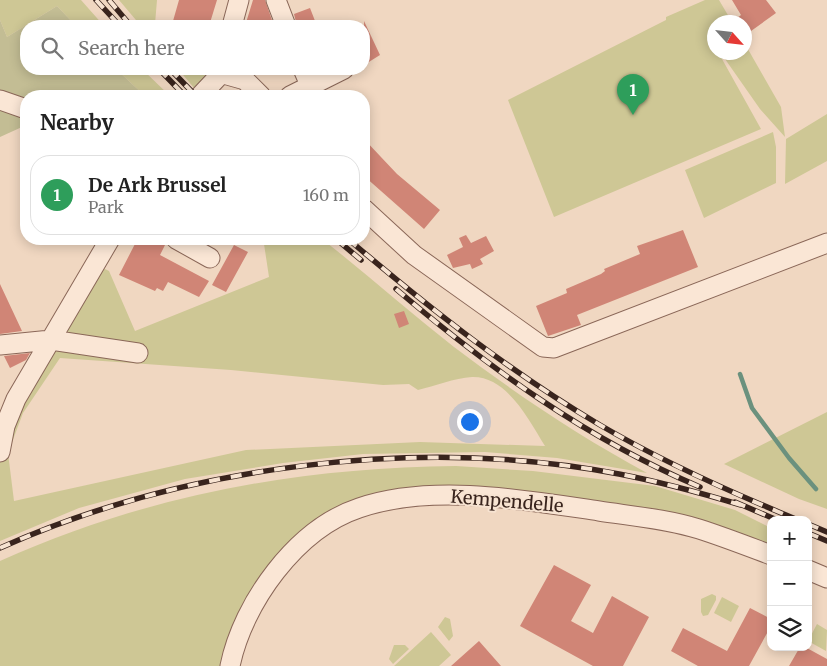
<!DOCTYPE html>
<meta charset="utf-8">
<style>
:root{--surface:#fff;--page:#f6f6f6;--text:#222;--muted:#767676;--line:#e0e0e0;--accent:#2563eb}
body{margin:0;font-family:Merriweather,serif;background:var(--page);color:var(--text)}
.controls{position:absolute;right:15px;bottom:15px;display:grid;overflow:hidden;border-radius:10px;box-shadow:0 2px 12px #0003}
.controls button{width:45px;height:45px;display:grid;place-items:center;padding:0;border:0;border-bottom:1px solid var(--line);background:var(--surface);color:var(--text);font:25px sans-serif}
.compass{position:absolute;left:707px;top:15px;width:45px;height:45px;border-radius:50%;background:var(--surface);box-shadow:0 2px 12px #0003;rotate:117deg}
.you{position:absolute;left:469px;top:421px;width:18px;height:18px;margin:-12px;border:4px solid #fff;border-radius:50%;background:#1a73e8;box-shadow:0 0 0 8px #1a73e833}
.badge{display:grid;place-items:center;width:32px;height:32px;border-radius:50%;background:var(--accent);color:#fff;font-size:16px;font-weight:700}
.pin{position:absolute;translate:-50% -41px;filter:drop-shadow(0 1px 2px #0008)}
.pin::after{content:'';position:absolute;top:26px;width:18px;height:15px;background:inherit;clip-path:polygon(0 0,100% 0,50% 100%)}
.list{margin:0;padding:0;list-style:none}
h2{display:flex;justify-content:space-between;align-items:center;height:65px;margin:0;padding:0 20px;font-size:21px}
h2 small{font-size:16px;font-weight:400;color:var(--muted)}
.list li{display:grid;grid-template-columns:32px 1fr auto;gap:15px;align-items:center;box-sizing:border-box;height:80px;margin:0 10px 10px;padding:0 10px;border:1px solid var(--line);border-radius:20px}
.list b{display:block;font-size:19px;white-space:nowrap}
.list p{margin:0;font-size:16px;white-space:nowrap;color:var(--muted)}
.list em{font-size:16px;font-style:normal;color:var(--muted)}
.icon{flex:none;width:28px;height:28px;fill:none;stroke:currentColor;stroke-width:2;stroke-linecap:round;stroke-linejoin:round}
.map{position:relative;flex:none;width:827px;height:666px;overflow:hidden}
.search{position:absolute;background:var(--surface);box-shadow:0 2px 12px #0003;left:20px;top:20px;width:350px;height:55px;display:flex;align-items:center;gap:12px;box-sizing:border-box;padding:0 18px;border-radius:20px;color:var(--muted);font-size:19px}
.panel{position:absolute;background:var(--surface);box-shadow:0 2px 12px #0003;left:20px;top:90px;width:350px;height:155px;border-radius:20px}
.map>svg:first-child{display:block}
</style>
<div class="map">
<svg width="827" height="666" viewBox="0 0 827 666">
<rect width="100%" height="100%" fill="#f0d7c1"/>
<!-- green -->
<path fill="#cec795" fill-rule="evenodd" d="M 0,0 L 81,0 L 104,26 L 76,26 L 57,6 L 7,37 L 0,20 Z
M 119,0 L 157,0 L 155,24 L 158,26 L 141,26 Z
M 705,0 L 719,0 L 732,22 L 714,22 L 714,52 L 744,52 L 745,44 L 781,107 L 785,137 L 760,109 L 725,59 L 722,59 L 761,129 L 554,217 L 508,100 L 666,20 L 666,17 Z
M 116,69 L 142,69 L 170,96 L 145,96 Z
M 178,69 L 213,69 L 195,89 Z
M 827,114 L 827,161 L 785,184 L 786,139 Z
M 773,132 L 776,147 L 776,183 L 704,218 L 685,170 Z
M 274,239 L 322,239 C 367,274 409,312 454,347 C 516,394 579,436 647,473 L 557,458 L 485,452 L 363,454 L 283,463 L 185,479 L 79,508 L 0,541 L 0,419 L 103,268 L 109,271 L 135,331 L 269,277 L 264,244 ZM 60,358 L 231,370 L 383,385 L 409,384 L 418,390 C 435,386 454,378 472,377 C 507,376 529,420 545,446 L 420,442 L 246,450 L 14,501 L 8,453 L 23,413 Z
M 827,412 L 827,509 L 799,499 L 724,464 Z
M 456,466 L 533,471 L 655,486 L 735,510 L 771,528 L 771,553 L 494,491 L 380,499 L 280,559 L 226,666 L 0,666 L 0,561 C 148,495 294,468 456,466 Z
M 712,594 L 716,596 L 716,600 L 708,615 L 703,616 L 701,612 L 701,599 Z
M 722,597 L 739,606 L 731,622 L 714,613 Z
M 445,617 L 450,619 L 453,636 L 449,641 L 438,627 Z
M 817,624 L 827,630 L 826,651 L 808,641 Z
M 431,632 L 451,655 L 439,666 L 394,666 Z
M 394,645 L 405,645 L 409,649 L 393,664 L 389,659 Z"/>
<!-- cemetery -->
<path fill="#c3bd94" d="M 57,6 L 76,26 L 26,26 L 26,69 L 116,69 L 145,96 L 26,96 L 26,132 L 22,127 L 0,137 L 0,20 L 7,37 Z"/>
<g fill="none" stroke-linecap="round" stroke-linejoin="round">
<!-- stream -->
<path stroke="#6b917e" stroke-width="4.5" d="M 740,374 L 752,408 L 789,458 L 816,489"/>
</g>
<!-- building -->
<path fill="#d08576" d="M 179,0 L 217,0 L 209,26 L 190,26 L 173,21 Z
M 253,0 L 265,0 L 274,26 L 245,26 Z
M 732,0 L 766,0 L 776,13 L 744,36 L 744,22 L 732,22 L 741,15 Z
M 310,8 L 317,26 L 297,26 L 294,14 Z
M 364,21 L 380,55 L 364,65 Z
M 364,139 L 397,174 L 440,210 L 424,229 L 364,176 Z
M 683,230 L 698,267 L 577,315 L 581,325 L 548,336 L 536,306 L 567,293 L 566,289 L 601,274 L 605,271 L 604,269 L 640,254 L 637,246 Z
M 466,235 L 471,243 L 486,236 L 494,251 L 480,259 L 483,264 L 472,269 L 470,264 L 453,268 L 447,255 L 463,247 L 459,238 Z
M 140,239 L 154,239 L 165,245 L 160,255 L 209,281 L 199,297 L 168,282 L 163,291 L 157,288 L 155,291 L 119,275 L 136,242 L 137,243 Z
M 234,245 L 248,252 L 226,292 L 212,285 Z
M 0,284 L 22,331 L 0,334 Z
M 404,311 L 409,324 L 399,328 L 394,314 Z
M 30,353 L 26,360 L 10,368 L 4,356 Z
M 554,565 L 591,585 L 571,621 L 593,633 L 612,596 L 649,617 L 623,666 L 593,666 L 520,626 Z
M 750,608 L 771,619 L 771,626 L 749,666 L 698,666 L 671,651 L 683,628 L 727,651 Z
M 479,641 L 501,666 L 451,666 Z
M 800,647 L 805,647 L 827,659 L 827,666 L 789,666 Z"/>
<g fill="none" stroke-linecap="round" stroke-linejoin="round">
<!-- minor casing -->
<g stroke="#8a6758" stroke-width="21">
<path id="minor" d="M 276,0 L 286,26
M 232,26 L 239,0
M 303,69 L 310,85
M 220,73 L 245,80 L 261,96
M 200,96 L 218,77 L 221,69
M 290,96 L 344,69
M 0,100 L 26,109
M 364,209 L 414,255 L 543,347 L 554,348 L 827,243
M 176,239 L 210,258
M 0,345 L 51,340 L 138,353
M 0,452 L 5,426 L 16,399 L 110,239
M 808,570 L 827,578
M 230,666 C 243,603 296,529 359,508 C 432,483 525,500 599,511 C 632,516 667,519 699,529 C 724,537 747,546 771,555"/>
</g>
<!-- minor -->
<use href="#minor" stroke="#fae6d5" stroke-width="19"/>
<!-- rail casing -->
<g stroke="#39241d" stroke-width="5.5">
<path id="rail" d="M 96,0 L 120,26
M 109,0 L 131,26
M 159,69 L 185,96
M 170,69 L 196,96
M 336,239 L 361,260
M 348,239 C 428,307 510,372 600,425 C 663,462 730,492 798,520
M 396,289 C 489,368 587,439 700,487
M 735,502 L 777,520
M 808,524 L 827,532
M 808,533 L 827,541
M 0,548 C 185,465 420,436 619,474 C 661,482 701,493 741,505"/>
</g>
<!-- rail -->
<use href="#rail" stroke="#f7e3d1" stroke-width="4" stroke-dasharray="11" stroke-linecap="butt"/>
</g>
<g text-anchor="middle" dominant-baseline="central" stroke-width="4" stroke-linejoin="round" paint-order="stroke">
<!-- street labels -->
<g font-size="18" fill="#39241d" stroke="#f7e3d1">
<text transform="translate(507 501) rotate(5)">Kempendelle</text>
</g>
</g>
</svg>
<div class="controls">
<button>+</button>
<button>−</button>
<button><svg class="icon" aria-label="layers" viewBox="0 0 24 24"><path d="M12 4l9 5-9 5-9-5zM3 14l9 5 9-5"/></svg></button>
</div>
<svg class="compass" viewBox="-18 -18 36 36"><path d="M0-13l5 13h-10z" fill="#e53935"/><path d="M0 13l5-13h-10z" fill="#767676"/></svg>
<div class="you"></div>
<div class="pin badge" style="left:633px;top:115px;background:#2e9e5b">1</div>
<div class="search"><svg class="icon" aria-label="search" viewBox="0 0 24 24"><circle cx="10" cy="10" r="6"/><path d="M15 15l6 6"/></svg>Search here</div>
<section class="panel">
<h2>Nearby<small></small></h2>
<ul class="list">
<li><span class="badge" style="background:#2e9e5b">1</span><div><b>De Ark Brussel</b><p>Park</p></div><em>160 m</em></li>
</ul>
</section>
</div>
